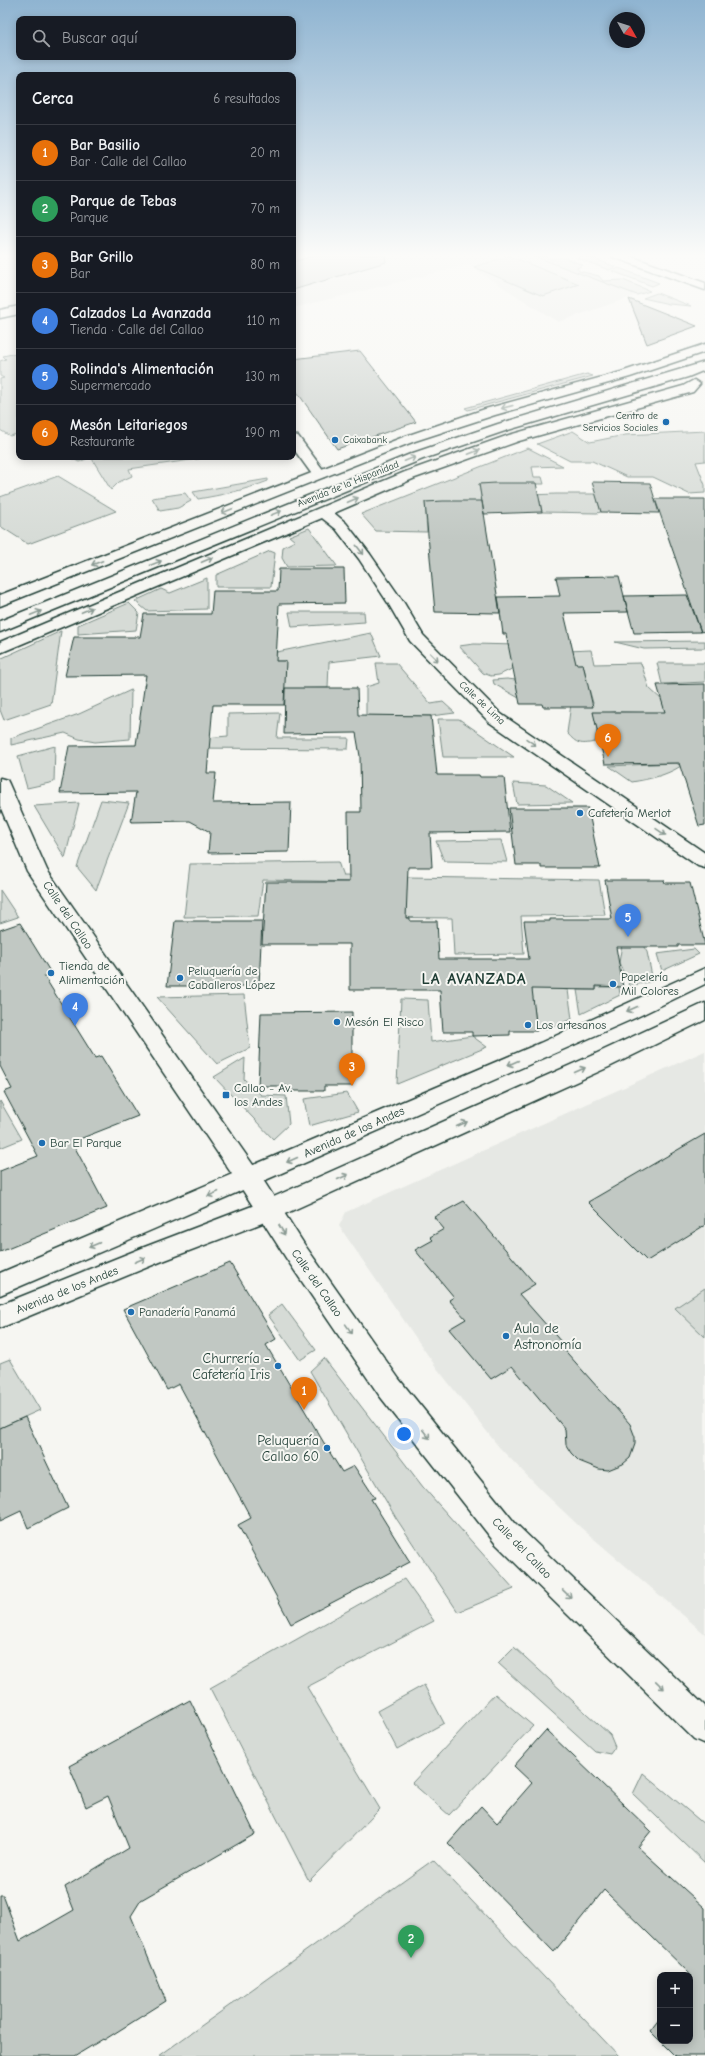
<!DOCTYPE html>
<html lang="es">
<meta charset="utf-8">
<style>
:root{--surface:#171b24;--page:#20242c;--text:#f1f3f6;--muted:#9ea1a6;--line:#363941;--accent:#d93025}
body{margin:0;font-family:"Comic Neue",sans-serif;background:var(--page);color:var(--text)}
.controls{position:absolute;right:12px;bottom:12px;display:grid;overflow:hidden;border-radius:8px;box-shadow:0 2px 10px #0003}
.controls button{width:36px;height:36px;display:grid;place-items:center;padding:0;border:0;border-bottom:1px solid var(--line);background:var(--surface);color:var(--text);font:20px sans-serif}
.compass{position:absolute;left:609px;top:12px;width:36px;height:36px;border-radius:50%;background:var(--surface);box-shadow:0 2px 10px #0003;rotate:129deg}
.you{position:absolute;left:404px;top:1434px;width:14px;height:14px;margin:-10px;border:3px solid #fff;border-radius:50%;background:#1a73e8;box-shadow:0 0 0 6px #1a73e833}
.badge{display:grid;place-items:center;width:26px;height:26px;border-radius:50%;background:var(--accent);color:#fff;font-size:13px;font-weight:700}
.pin{position:absolute;translate:-50% -33px;filter:drop-shadow(0 1px 2px #0008)}
.pin::after{content:'';position:absolute;top:21px;width:14px;height:12px;background:inherit;clip-path:polygon(0 0,100% 0,50% 100%)}
.list{margin:0;padding:0;list-style:none}
h2{display:flex;justify-content:space-between;align-items:center;height:52px;margin:0;padding:0 16px;font-size:17px}
h2 small{font-size:13px;font-weight:400;color:var(--muted)}
.list li{display:grid;grid-template-columns:26px 1fr auto;gap:12px;align-items:center;box-sizing:border-box;height:56px;padding:0 16px;border-top:1px solid var(--line)}
.list b{display:block;font-size:15px;white-space:nowrap}
.list p{margin:0;font-size:13px;white-space:nowrap;color:var(--muted)}
.list em{font-size:13px;font-style:normal;color:var(--muted)}
.icon{flex:none;width:22px;height:22px;fill:none;stroke:currentColor;stroke-width:2;stroke-linecap:round;stroke-linejoin:round}
.map{position:relative;flex:none;width:705px;height:2056px;overflow:hidden}
.search{position:absolute;background:var(--surface);box-shadow:0 2px 10px #0003;left:16px;top:16px;width:280px;height:44px;display:flex;align-items:center;gap:10px;box-sizing:border-box;padding:0 14px;border-radius:8px;color:var(--muted);font-size:15px}
.panel{position:absolute;background:var(--surface);box-shadow:0 2px 10px #0003;left:16px;top:72px;width:280px;height:388px;border-radius:8px}
.map>svg:first-child{display:block}
</style>
<div class="map">
<svg width="705" height="2056" viewBox="0 0 705 2056">
<rect width="100%" height="100%" fill="#f6f6f2"/>
<filter id="ink" filterUnits="userSpaceOnUse"><feTurbulence type="fractalNoise" baseFrequency=".025" numOctaves="2"/><feDisplacementMap in="SourceGraphic" scale="8" xChannelSelector="R" yChannelSelector="G"/><feConvolveMatrix kernelMatrix="1 2 1 2 8 2 1 2 1" color-interpolation-filters="sRGB"/></filter>
<g filter="url(#ink)">
<!-- built -->
<path fill="#e6e8e4" d="M 293,255 L 532,255 L 637,295 L 558,322 L 468,265 L 293,308 Z
M 705,1051 L 705,1634 L 579,1526 L 541,1490 L 499,1447 L 436,1367 L 339,1226 L 346,1212 Z"/>
<!-- green -->
<path fill="#d6dbd6" stroke="#7a8c85" d="M 531,255 L 540,255 L 551,259 L 562,257 L 583,265 L 577,268 L 579,271 L 599,276 L 603,281 L 623,280 L 650,291 L 637,295 Z
M 584,255 L 616,267 L 609,270 L 577,258 Z
M 509,256 L 579,284 L 543,296 L 474,267 Z
M 619,268 L 659,283 L 652,286 L 612,271 Z
M 657,293 L 691,306 L 669,304 L 643,298 Z
M 12,354 L 19,356 L 19,433 L 10,436 L 0,430 L 0,379 L 4,378 L 0,376 L 0,361 L 6,359 L 3,356 Z
M 587,374 L 593,376 L 468,410 L 465,408 Z
M 573,431 L 590,442 L 625,435 L 705,431 L 705,461 L 696,462 L 705,485 L 705,493 L 689,494 L 653,477 L 627,477 L 592,461 L 570,461 L 537,444 Z
M 528,448 L 563,466 L 532,467 L 534,477 L 542,477 L 544,484 L 479,484 L 482,502 L 425,502 L 427,532 L 376,531 L 361,514 Z
M 69,457 L 211,457 L 129,469 L 132,476 L 119,482 L 111,490 L 91,457 L 79,462 Z
M 58,476 L 116,511 L 28,544 L 0,526 L 0,497 Z
M 268,479 L 268,481 C 245,490 222,495 198,499 L 193,492 Z
M 185,493 L 191,501 L 178,508 L 160,511 L 152,498 Z
M 556,494 L 604,494 L 606,501 L 598,501 L 601,512 L 597,513 L 542,512 L 540,501 L 530,495 Z
M 309,528 L 337,566 L 287,567 L 282,558 L 283,547 L 295,541 L 289,536 Z
M 270,551 L 275,553 L 271,587 L 216,587 L 216,575 Z
M 207,578 L 207,609 L 147,611 L 135,601 L 161,589 L 170,593 Z
M 129,603 L 139,613 L 136,630 L 78,634 L 78,625 Z
M 289,612 L 364,612 L 365,622 L 292,627 Z
M 61,631 L 51,704 L 4,720 L 0,710 L 0,659 Z
M 371,633 L 381,656 L 329,662 L 328,688 L 270,689 L 285,661 L 216,662 L 215,689 L 144,690 L 144,685 L 226,656 L 267,654 Z
M 705,641 L 705,648 L 644,649 L 615,642 Z
M 474,644 L 518,645 L 543,652 L 591,650 L 594,664 L 641,663 L 649,688 L 662,700 L 666,713 L 615,712 L 594,714 L 597,729 L 595,742 C 580,745 577,744 567,733 L 571,704 L 593,703 L 589,689 L 581,689 L 587,680 L 583,664 L 514,668 L 499,675 L 491,676 L 483,673 L 459,646 Z
M 376,663 L 396,663 L 431,704 L 443,702 L 455,713 L 431,716 L 366,716 L 366,687 L 379,683 Z
M 657,663 L 705,663 L 705,682 L 662,684 Z
M 507,679 L 516,680 L 519,698 L 494,684 L 493,680 Z
M 131,690 L 130,739 L 95,742 L 79,739 L 65,733 L 11,745 L 11,738 L 79,714 Z
M 280,713 L 277,738 L 349,738 L 348,749 L 189,748 L 194,739 L 228,736 L 228,714 Z
M 438,719 L 459,719 L 514,757 L 443,757 Z
M 55,746 L 54,782 L 27,788 L 18,756 Z
M 676,763 L 681,766 C 665,776 649,779 632,782 L 609,766 Z
M 513,783 L 546,785 L 572,803 L 517,804 Z
M 101,800 L 129,803 L 96,890 L 77,867 Z
M 79,803 L 65,858 L 34,806 Z
M 501,840 L 507,862 L 444,861 L 436,841 Z
M 338,862 L 343,876 L 599,880 L 605,915 L 521,916 L 524,954 L 454,955 L 452,918 L 361,917 L 361,882 L 263,880 L 258,916 L 184,917 L 190,864 Z
M 0,890 L 18,917 L 0,923 Z
M 622,944 L 642,944 L 647,952 L 653,981 L 630,986 L 619,963 Z
M 694,949 L 699,954 L 662,971 L 657,954 Z
M 521,987 L 558,987 L 559,989 L 568,990 L 572,1019 L 545,1029 L 537,1029 L 534,1007 L 523,1006 Z
M 596,987 L 619,987 L 620,995 L 581,1014 L 577,990 L 596,990 Z
M 244,995 L 250,1048 L 217,1064 L 157,997 Z
M 401,999 L 428,1000 L 431,1042 L 472,1036 L 487,1047 L 397,1084 Z
M 245,1058 L 244,1079 L 261,1095 L 286,1096 L 289,1124 L 273,1139 L 214,1077 Z
M 347,1093 L 358,1112 L 309,1126 L 304,1099 Z
M 0,1101 L 22,1139 L 0,1148 Z
M 705,1288 L 705,1337 L 675,1308 Z
M 282,1304 L 316,1350 L 300,1360 L 268,1315 Z
M 324,1358 L 423,1487 L 514,1589 L 458,1612 L 396,1518 L 310,1371 Z
M 10,1359 L 40,1410 L 0,1428 L 0,1363 Z
M 404,1579 L 434,1621 L 307,1687 L 380,1809 L 309,1881 L 210,1688 Z
M 514,1647 L 610,1735 L 615,1747 L 610,1754 L 595,1751 L 498,1663 Z
M 424,1685 L 444,1723 L 397,1749 L 377,1711 Z
M 495,1694 L 533,1726 L 449,1815 L 412,1783 Z
M 643,1773 L 705,1825 L 705,1863 L 633,1794 Z
M 433,1860 L 619,2056 L 159,2056 Z"/>
<!-- building -->
<path fill="#c1c8c3" stroke="#1f3d34" d="M 316,255 L 385,255 L 386,262 L 293,290 L 293,262 Z
M 629,299 L 697,326 L 647,344 Z
M 360,351 L 416,422 L 337,449 L 293,386 L 293,359 Z
M 592,482 L 650,483 L 659,513 L 601,512 Z
M 496,483 L 536,483 L 542,512 L 484,514 L 479,484 Z
M 655,499 L 705,499 L 705,631 L 701,632 Z
M 443,501 L 482,501 L 500,613 L 435,612 L 425,502 Z
M 279,569 L 344,569 L 345,603 L 279,604 L 276,661 L 286,661 L 284,705 L 213,705 L 207,773 L 216,773 L 213,803 L 291,802 L 289,852 L 208,853 L 210,832 L 190,821 L 131,822 L 136,792 L 60,793 L 69,746 L 136,745 L 146,675 L 65,676 L 74,637 L 140,637 L 144,614 L 211,614 L 213,591 L 278,591 Z
M 619,576 L 628,612 L 564,613 L 576,664 L 583,664 L 593,707 L 543,707 L 542,704 L 520,704 L 506,634 L 503,634 L 498,597 L 560,596 L 556,577 Z
M 687,595 L 701,632 L 634,633 L 624,596 Z
M 705,684 L 705,825 L 699,826 L 679,763 L 605,764 L 593,712 L 665,712 L 657,685 Z
M 285,688 L 357,688 L 358,715 L 431,716 L 437,775 L 479,775 L 480,777 L 504,777 L 510,832 L 430,833 L 432,867 L 408,867 L 406,918 L 410,918 L 410,921 L 437,921 L 439,959 L 529,959 L 524,921 L 550,921 L 550,919 L 612,919 L 605,880 L 664,880 L 665,883 L 690,883 L 705,945 L 678,945 L 678,947 L 616,947 L 623,987 L 596,986 L 596,990 L 532,989 L 537,1031 L 510,1031 L 510,1035 L 472,1036 L 472,1032 L 443,1032 L 440,990 L 350,990 L 350,944 L 262,944 L 266,882 L 349,882 L 348,812 L 361,812 L 360,756 L 356,733 L 284,734 Z
M 509,808 L 588,808 L 600,868 L 541,868 L 541,865 L 516,865 Z
M 175,921 L 262,921 L 259,986 L 167,986 Z
M 20,923 L 51,973 L 44,976 L 95,1058 L 101,1056 L 138,1116 L 72,1142 L 107,1208 L 0,1252 L 0,1171 L 38,1156 L 4,1092 L 12,1089 L 0,1066 L 0,930 Z
M 352,1012 L 352,1086 L 324,1086 L 324,1091 L 287,1091 L 287,1086 L 258,1086 L 261,1013 Z
M 705,1134 L 705,1225 L 647,1261 L 588,1202 Z
M 464,1201 L 535,1284 L 519,1294 L 563,1344 L 560,1345 L 630,1424 L 635,1437 L 635,1444 L 630,1458 L 623,1464 L 608,1470 L 599,1469 L 579,1461 L 571,1453 L 566,1445 L 565,1429 L 512,1366 L 491,1379 L 449,1329 L 466,1319 L 449,1300 L 454,1297 L 415,1250 L 433,1240 L 430,1237 L 444,1229 L 434,1217 Z
M 230,1263 L 276,1339 L 266,1345 L 327,1448 L 342,1472 L 354,1466 L 375,1498 L 371,1499 L 410,1562 L 291,1624 L 238,1525 L 251,1518 L 179,1384 L 167,1390 L 123,1309 Z
M 25,1417 L 68,1508 L 28,1528 L 21,1511 L 0,1521 L 0,1428 Z
M 190,1700 L 255,1834 L 141,1900 L 131,1916 L 166,2001 L 104,2040 L 103,2039 L 75,2056 L 0,2056 L 0,1895 L 3,1895 L 20,1941 L 74,1910 L 65,1887 L 129,1848 L 108,1796 L 86,1807 L 69,1766 Z
M 546,1730 L 651,1831 L 638,1847 L 705,1908 L 705,2056 L 675,2056 L 660,2041 L 690,2041 L 691,1975 L 604,1890 L 554,1952 L 448,1843 L 481,1806 L 497,1823 L 532,1783 L 514,1766 Z
M 660,2018 L 660,2041 L 650,2031 Z"/>
<g fill="none" stroke-linecap="round" stroke-linejoin="round">
<!-- minor casing -->
<g stroke="#1f3d34" stroke-width="3">
<path id="minor" d="M 19,306 L 19,314 L 0,318 L 0,310 Z
M 694,380 L 700,384 L 693,392 L 519,441 L 415,478 L 334,513 L 346,523 L 370,554 L 404,603 L 423,635 L 501,714 L 705,853 L 705,868 L 698,866 L 489,722 L 410,641 L 388,603 L 359,559 L 336,529 L 322,518 L 0,653 L 0,642 L 405,472 L 509,435 L 683,386 Z
M 293,435 L 298,436 L 324,471 L 326,474 L 324,477 L 314,477 L 293,448 Z
M 0,778 L 7,780 L 9,784 L 47,870 L 258,1172 L 304,1244 L 399,1379 L 515,1523 L 705,1706 L 705,1744 L 694,1739 L 495,1543 L 379,1395 L 286,1258 L 240,1186 L 27,871 L 0,806 Z"/>
</g>
<!-- major casing -->
<g stroke="#1f3d34" stroke-width="3">
<path id="major" d="M 612,255 L 627,255 L 705,283 L 705,290 L 613,257 Z
M 705,344 L 705,352 L 630,377 L 495,415 L 415,441 L 0,606 L 0,595 L 406,436 L 485,409 L 621,372 Z
M 705,362 L 705,370 L 688,377 L 508,430 L 423,459 L 0,632 L 0,621 L 413,453 L 498,424 Z
M 705,968 L 705,984 L 635,1018 L 154,1229 L 0,1295 L 0,1273 L 540,1043 Z
M 705,1003 L 705,1020 L 609,1067 L 278,1217 L 160,1262 L 0,1328 L 0,1305 L 142,1248 L 260,1203 L 593,1055 Z"/>
</g>
<!-- minor -->
<use href="#minor" fill="#f6f6f2" fill-rule="evenodd"/>
<!-- major -->
<use href="#major" fill="#f6f6f2" fill-rule="evenodd"/>
</g>
<!-- one-way arrows -->
<defs><path id="oneway-shaft" d="M-6 0H5M1.5-3L5.5 0L1.5 3" fill="none" stroke-width="1.6" stroke-linecap="round" stroke-linejoin="round"/></defs>
<g stroke="#8a9a93">
<use href="#oneway-shaft" transform="translate(507 407) rotate(165)"/>
<use href="#oneway-shaft" transform="translate(474 452) rotate(-21)"/>
<use href="#oneway-shaft" transform="translate(410 459) rotate(-22)"/>
<use href="#oneway-shaft" transform="translate(353 500) rotate(-23)"/>
<use href="#oneway-shaft" transform="translate(227 511) rotate(158)"/>
<use href="#oneway-shaft" transform="translate(276 513) rotate(-22)"/>
<use href="#oneway-shaft" transform="translate(360 550) rotate(52)"/>
<use href="#oneway-shaft" transform="translate(207 560) rotate(-23)"/>
<use href="#oneway-shaft" transform="translate(97 563) rotate(159)"/>
<use href="#oneway-shaft" transform="translate(156 563) rotate(-22)"/>
<use href="#oneway-shaft" transform="translate(87 610) rotate(-23)"/>
<use href="#oneway-shaft" transform="translate(36 613) rotate(-22)"/>
<use href="#oneway-shaft" transform="translate(434 657) rotate(45)"/>
<use href="#oneway-shaft" transform="translate(531 742) rotate(35)"/>
<use href="#oneway-shaft" transform="translate(661 832) rotate(34)"/>
<use href="#oneway-shaft" transform="translate(632 1009) rotate(156)"/>
<use href="#oneway-shaft" transform="translate(513 1063) rotate(156)"/>
<use href="#oneway-shaft" transform="translate(580 1070) rotate(-24)"/>
<use href="#oneway-shaft" transform="translate(462 1124) rotate(-24)"/>
<use href="#oneway-shaft" transform="translate(292 1160) rotate(156)"/>
<use href="#oneway-shaft" transform="translate(343 1177) rotate(-24)"/>
<use href="#oneway-shaft" transform="translate(213 1194) rotate(157)"/>
<use href="#oneway-shaft" transform="translate(282 1230) rotate(58)"/>
<use href="#oneway-shaft" transform="translate(94 1245) rotate(157)"/>
<use href="#oneway-shaft" transform="translate(140 1260) rotate(-23)"/>
<use href="#oneway-shaft" transform="translate(349 1329) rotate(55)"/>
<use href="#oneway-shaft" transform="translate(426 1434) rotate(52)"/>
<use href="#oneway-shaft" transform="translate(567 1594) rotate(44)"/>
<use href="#oneway-shaft" transform="translate(660 1685) rotate(44)"/>
</g>
</g>
<!-- sky -->
<linearGradient id="sky" x2="0" y2="1"><stop stop-color="#8fb4d1"/><stop offset="0.47" stop-color="#fbfbf9"/><stop offset="1" stop-color="#fbfbf9" stop-opacity="0"/></linearGradient>
<rect width="705" height="543" fill="url(#sky)"/>
<!-- markers -->
<g fill="#1f6fb2" stroke="#f6f6f2" stroke-width="1.5">
<circle cx="666" cy="422" r="4"/>
<circle cx="335" cy="440" r="4"/>
<circle cx="580" cy="813" r="4"/>
<circle cx="51" cy="973" r="4"/>
<circle cx="180" cy="978" r="4"/>
<circle cx="613" cy="984" r="4"/>
<circle cx="337" cy="1022" r="4"/>
<circle cx="528" cy="1025" r="4"/>
<rect x="222" y="1091" width="8" height="8" rx="2"/>
<circle cx="42" cy="1143" r="4"/>
<circle cx="131" cy="1312" r="4"/>
<circle cx="506" cy="1336" r="4"/>
<circle cx="278" cy="1366" r="4"/>
<circle cx="327" cy="1448" r="4"/>
</g>
<g text-anchor="middle" dominant-baseline="central" stroke-width="4" stroke-linejoin="round" paint-order="stroke">
<!-- far-poi labels -->
<g font-size="10" fill="#1f3d34" stroke="#f6f6f2" text-anchor="end">
<text x="658" y="416">Centro de<tspan x="658" dy="12">Servicios Sociales</tspan></text>
<text x="343" y="440" text-anchor="start">Caixabank</text>
</g>
<!-- far-street labels -->
<g font-size="10" fill="#1f3d34" stroke="#f6f6f2">
<text transform="translate(348 484) rotate(-22)">Avenida de la Hispanidad</text>
<text transform="translate(482 703) rotate(43)">Calle de Lima</text>
</g>
<!-- poi labels -->
<g font-size="12" fill="#1f3d34" stroke="#f6f6f2" text-anchor="start">
<text x="588" y="813">Cafetería Merlot</text>
<text x="59" y="966">Tienda de<tspan x="59" dy="14">Alimentación</tspan></text>
<text x="188" y="971">Peluquería de<tspan x="188" dy="14">Caballeros López</tspan></text>
<text x="621" y="977">Papelería<tspan x="621" dy="14">Mil Colores</tspan></text>
<text x="345" y="1022">Mesón El Risco</text>
<text x="536" y="1025">Los artesanos</text>
<text x="234" y="1088">Callao - Av.<tspan x="234" dy="14">los Andes</tspan></text>
<text x="50" y="1143">Bar El Parque</text>
<text x="139" y="1312">Panadería Panamá</text>
</g>
<!-- street labels -->
<g font-size="12" fill="#1f3d34" stroke="#f6f6f2">
<text transform="translate(68 915) rotate(56)">Calle del Callao</text>
<text transform="translate(354 1132) rotate(-24)">Avenida de los Andes</text>
<text transform="translate(317 1283) rotate(55)">Calle del Callao</text>
<text transform="translate(67 1290) rotate(-22)">Avenida de los Andes</text>
<text transform="translate(522 1548) rotate(46)">Calle del Callao</text>
</g>
<!-- near-poi labels -->
<g font-size="14" fill="#1f3d34" stroke="#f6f6f2" text-anchor="end">
<text x="514" y="1328" text-anchor="start">Aula de<tspan x="514" dy="16">Astronomía</tspan></text>
<text x="270" y="1358">Churrería -<tspan x="270" dy="16">Cafetería Iris</tspan></text>
<text x="319" y="1440">Peluquería<tspan x="319" dy="16">Callao 60</tspan></text>
</g>
<!-- district labels -->
<g font-size="16" font-weight="bold" letter-spacing="1" fill="#1f3d34" stroke="#f6f6f2">
<text x="474" y="979">LA AVANZADA</text>
</g>
</g>
</svg>
<div class="controls">
<button>+</button>
<button>−</button>
</div>
<svg class="compass" viewBox="-18 -18 36 36"><path d="M0-13l5 13h-10z" fill="#e53935"/><path d="M0 13l5-13h-10z" fill="#9ea1a6"/></svg>
<div class="you"></div>
<div class="pin badge" style="left:304px;top:1410px;background:#e8710a">1</div>
<div class="pin badge" style="left:411px;top:1958px;background:#2e9e5b">2</div>
<div class="pin badge" style="left:352px;top:1086px;background:#e8710a">3</div>
<div class="pin badge" style="left:75px;top:1026px;background:#3f7fe0">4</div>
<div class="pin badge" style="left:628px;top:937px;background:#3f7fe0">5</div>
<div class="pin badge" style="left:608px;top:757px;background:#e8710a">6</div>
<div class="search"><svg class="icon" aria-label="search" viewBox="0 0 24 24"><circle cx="10" cy="10" r="6"/><path d="M15 15l6 6"/></svg>Buscar aquí</div>
<section class="panel">
<h2>Cerca<small>6 resultados</small></h2>
<ul class="list">
<li><span class="badge" style="background:#e8710a">1</span><div><b>Bar Basilio</b><p>Bar · Calle del Callao</p></div><em>20 m</em></li>
<li><span class="badge" style="background:#2e9e5b">2</span><div><b>Parque de Tebas</b><p>Parque</p></div><em>70 m</em></li>
<li><span class="badge" style="background:#e8710a">3</span><div><b>Bar Grillo</b><p>Bar</p></div><em>80 m</em></li>
<li><span class="badge" style="background:#3f7fe0">4</span><div><b>Calzados La Avanzada</b><p>Tienda · Calle del Callao</p></div><em>110 m</em></li>
<li><span class="badge" style="background:#3f7fe0">5</span><div><b>Rolinda's Alimentación</b><p>Supermercado</p></div><em>130 m</em></li>
<li><span class="badge" style="background:#e8710a">6</span><div><b>Mesón Leitariegos</b><p>Restaurante</p></div><em>190 m</em></li>
</ul>
</section>
</div>
